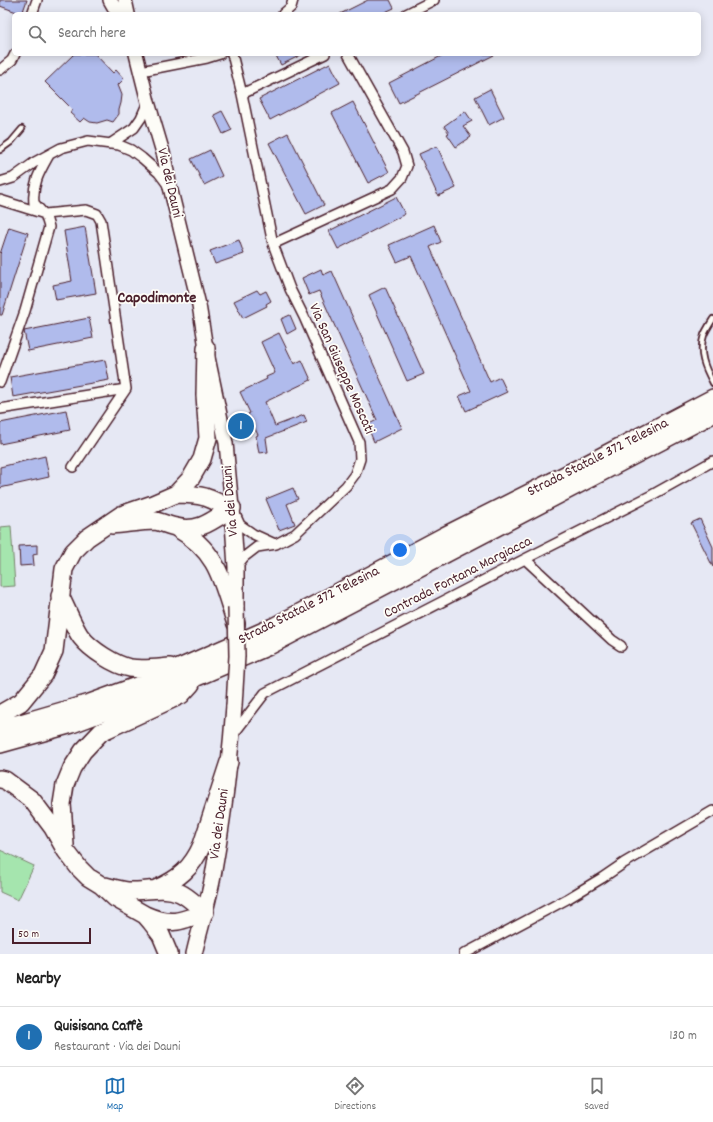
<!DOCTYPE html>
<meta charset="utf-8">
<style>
:root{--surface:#fff;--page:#f2f2f2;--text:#222;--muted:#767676;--line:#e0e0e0;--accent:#1f6fb2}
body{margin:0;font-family:Dekko,sans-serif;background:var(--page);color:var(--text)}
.scale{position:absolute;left:12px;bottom:10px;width:79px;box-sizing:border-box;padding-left:4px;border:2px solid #4a1f2b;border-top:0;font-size:11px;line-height:14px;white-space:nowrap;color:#4a1f2b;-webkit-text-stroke:3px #fdfcf7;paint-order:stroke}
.you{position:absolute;left:400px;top:550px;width:14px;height:14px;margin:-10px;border:3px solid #fff;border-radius:50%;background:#1a73e8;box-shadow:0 0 0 6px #1a73e833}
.badge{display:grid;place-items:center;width:26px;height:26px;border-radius:50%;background:var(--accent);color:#fff;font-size:13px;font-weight:700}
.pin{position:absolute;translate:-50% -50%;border:2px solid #fff;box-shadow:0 1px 4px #0006}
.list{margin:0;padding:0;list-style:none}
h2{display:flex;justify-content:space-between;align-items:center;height:52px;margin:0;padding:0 16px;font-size:17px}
h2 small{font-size:13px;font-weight:400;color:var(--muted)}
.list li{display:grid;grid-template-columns:26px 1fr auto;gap:12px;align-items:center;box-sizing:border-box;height:60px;padding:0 16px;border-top:1px solid var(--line)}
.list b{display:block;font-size:15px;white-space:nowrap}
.list p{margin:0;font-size:13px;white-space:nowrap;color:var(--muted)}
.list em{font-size:13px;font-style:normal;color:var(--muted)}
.icon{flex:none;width:22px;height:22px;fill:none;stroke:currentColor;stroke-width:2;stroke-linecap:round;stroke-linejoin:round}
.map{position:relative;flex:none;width:713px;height:954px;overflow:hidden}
.search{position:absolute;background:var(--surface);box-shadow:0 2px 10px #0003;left:12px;right:12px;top:12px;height:44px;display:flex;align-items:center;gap:10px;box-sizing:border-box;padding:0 14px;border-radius:6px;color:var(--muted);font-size:15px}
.sheet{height:112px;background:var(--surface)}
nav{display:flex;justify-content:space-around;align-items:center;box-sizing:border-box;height:56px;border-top:1px solid var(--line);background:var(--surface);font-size:11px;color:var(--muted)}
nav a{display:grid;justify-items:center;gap:2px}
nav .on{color:var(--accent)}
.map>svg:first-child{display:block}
</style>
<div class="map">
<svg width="713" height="954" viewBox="0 0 713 954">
<rect width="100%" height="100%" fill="#e6e8f4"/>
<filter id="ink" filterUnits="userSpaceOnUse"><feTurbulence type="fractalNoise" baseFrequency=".025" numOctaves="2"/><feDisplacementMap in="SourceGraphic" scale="8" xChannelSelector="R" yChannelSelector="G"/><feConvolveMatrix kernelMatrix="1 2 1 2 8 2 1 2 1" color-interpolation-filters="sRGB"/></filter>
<g filter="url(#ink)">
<!-- green -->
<path fill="#a5e5ae" stroke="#78826c" d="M 11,526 L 15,586 L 0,587 L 0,527 Z
M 0,850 L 34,866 L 18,900 L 0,892 Z"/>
<!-- building -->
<path fill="#b0bbec" stroke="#4a1f2b" d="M 0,0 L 27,0 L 22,14 L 0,6 Z
M 368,0 L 390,0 L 394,8 L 381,14 L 340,14 Z
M 74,54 L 95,54 L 113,73 L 116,70 L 124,79 L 118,85 L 122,95 L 121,103 L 119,110 L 119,114 L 113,122 L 107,120 L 97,123 L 90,122 L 84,118 L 80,122 L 70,113 L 72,109 L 45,82 Z
M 275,54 L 303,54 L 281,65 Z
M 445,54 L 496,54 L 399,103 L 389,83 Z
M 330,63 L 340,83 L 270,120 L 259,99 Z
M 490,89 L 504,117 L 489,125 L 475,97 Z
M 353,102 L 389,172 L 368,183 L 332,113 Z
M 222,111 L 232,130 L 223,134 L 214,115 Z
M 465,111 L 472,121 L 463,126 L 471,137 L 456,147 L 447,134 L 449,133 L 444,126 Z
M 288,133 L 324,205 L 306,214 L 269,143 Z
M 437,146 L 456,188 L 438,196 L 419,154 Z
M 210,150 L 222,176 L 204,185 L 191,159 Z
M 396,197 L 405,214 L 338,249 L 329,231 Z
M 434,225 L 441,242 L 430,247 L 490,382 L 500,377 L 507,392 L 466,411 L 459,396 L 471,391 L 411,256 L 397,262 L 389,245 Z
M 9,227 L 28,233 L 2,315 L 0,315 L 0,254 Z
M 85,227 L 96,293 L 56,300 L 53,285 L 72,281 L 64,231 Z
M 239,240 L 244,254 L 215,264 L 210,251 Z
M 321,269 L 323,275 L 332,271 L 402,428 L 374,442 L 367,425 L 377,420 L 319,291 L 309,295 L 302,278 Z
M 385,287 L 424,374 L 407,381 L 369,295 Z
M 257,290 L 260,294 L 266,291 L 271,301 L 266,304 L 267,306 L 243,318 L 234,301 Z
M 290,315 L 296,329 L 287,334 L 281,319 Z
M 89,318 L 93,338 L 28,351 L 24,331 Z
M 279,333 L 294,364 L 302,360 L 311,380 L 265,402 L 275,426 L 304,415 L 307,422 L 266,438 L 268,452 L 259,453 L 256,436 L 258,435 L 248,414 L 250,413 L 240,392 L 267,379 L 266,377 L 275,373 L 261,342 Z
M 105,360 L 109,380 L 13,397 L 10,377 Z
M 66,410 L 70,430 L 0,444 L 0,423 Z
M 45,456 L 49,477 L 0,488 L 0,467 Z
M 293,488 L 298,499 L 287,504 L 295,524 L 279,530 L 266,499 Z
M 700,519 L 713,547 L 713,567 L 691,523 Z
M 37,545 L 37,554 L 33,555 L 34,565 L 20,566 L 19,546 Z"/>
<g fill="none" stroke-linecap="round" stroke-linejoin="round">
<!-- lane casing -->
<g stroke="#4a1f2b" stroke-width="8">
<path id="lane" d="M 0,150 L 11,142 L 22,129
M 713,319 C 710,324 706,330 704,335 C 698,353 705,368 713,383"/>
</g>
<!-- street casing -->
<g stroke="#4a1f2b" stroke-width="12">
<path id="street" d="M 32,14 L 37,0
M 283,14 L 291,7 L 293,0
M 406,14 L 434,0
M 232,54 L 242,94 L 273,244 L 290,289 L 304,317 L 359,442 L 360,459 L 355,474 L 346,486 L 295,534 L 276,544 L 257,547 L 244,557 L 236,567
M 0,70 L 12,60 L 15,54
M 141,71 L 207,58 L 220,54
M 242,94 L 325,54
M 110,144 L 134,128 L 141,118 L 148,102
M 0,182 L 13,178 L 35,162 L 61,148 L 88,141 L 119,145 L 131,150 L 142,158 L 159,173 L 168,185
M 0,200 L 45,214 L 86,210 L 97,214 L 101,221 L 126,389 L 73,467
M 42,212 L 34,203 C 32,184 40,171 49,155
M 273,244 L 392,189 L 402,178 L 407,166 L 403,152 L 348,54
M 0,382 L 25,311 L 49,227 L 45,214
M 0,409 L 126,389
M 235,514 L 240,525 L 253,534 L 275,544
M 525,559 L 612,640 L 621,646
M 232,736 L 265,693 L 525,559 L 652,495 L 713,461
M 464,954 L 567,899 L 602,878 L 624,863 L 713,811"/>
</g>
<!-- secondary casing -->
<g stroke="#4a1f2b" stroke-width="16">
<path id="secondary" d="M 110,0 L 118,14
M 125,0 L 128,14
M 136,54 L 148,102 L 164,156 L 170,187 L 199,305 L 206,348 L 226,443 L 232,508"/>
</g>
<!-- primary casing -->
<g stroke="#4a1f2b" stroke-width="18">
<path id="primary" d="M 232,508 L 236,567 L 236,607
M 194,954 C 200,928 208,903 213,876 C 223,820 230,763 234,706"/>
</g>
<!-- highway casing -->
<g stroke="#4a1f2b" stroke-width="20">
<path id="highway" d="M 176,494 C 185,494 195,494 205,497 C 214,500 222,505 232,508
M 112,525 C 126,524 141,521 155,521 C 162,522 169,526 176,527 C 199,533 213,520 232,508
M 177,528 C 219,552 222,581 236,624
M 60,596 C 66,607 74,628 81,637 C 91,650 115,665 130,668 C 143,670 157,668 170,667
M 0,714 L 21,702 L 43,675 L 54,651 L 64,569 L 73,552 L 87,538 L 121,515 L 153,504 L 176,494 L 191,478 L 202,459 L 208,438 L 205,395 L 206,348
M 0,729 L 90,703 L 145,683 L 273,627 L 444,536 L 589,463 L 713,398
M 0,744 L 72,724 L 197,677 L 269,646 L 713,414
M 0,779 L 5,780 L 32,800 L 53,828 L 66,851 L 79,868 L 88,877 L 101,885 L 115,898 L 145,915 L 151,922 L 161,935 L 169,954
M 65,845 L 62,804 L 65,785 L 72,768 L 83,751 L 101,732 L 181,695 L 191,684
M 105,886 C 113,888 120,890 127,891 C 145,892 163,885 180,893 C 189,897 197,906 205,912 C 180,922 170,926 145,915
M 156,889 C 179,879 192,868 202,845 L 229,762"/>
</g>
<!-- lane -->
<use href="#lane" stroke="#fdfcf7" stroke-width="4.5"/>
<!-- street -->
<use href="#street" stroke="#fdfcf7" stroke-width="9"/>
<!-- secondary -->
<use href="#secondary" stroke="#fdfcf7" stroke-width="13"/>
<!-- primary -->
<use href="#primary" stroke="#fdfcf7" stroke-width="15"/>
<!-- highway -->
<use href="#highway" stroke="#fdfcf7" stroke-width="17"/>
<!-- primary-bridge casing -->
<g stroke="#4a1f2b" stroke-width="18" stroke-linecap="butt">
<path id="primary-bridge" d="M 234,706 L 237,656 L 236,607"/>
</g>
<!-- primary-bridge -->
<use href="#primary-bridge" stroke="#fdfcf7" stroke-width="15"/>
</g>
</g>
<g text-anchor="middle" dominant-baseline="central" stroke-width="3.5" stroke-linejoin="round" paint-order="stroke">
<!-- street labels -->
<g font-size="15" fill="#4a1f2b" stroke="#fdfcf7">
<text transform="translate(169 183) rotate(77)">Via dei Dauni</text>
<text transform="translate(341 369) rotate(66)">Via San Giuseppe Moscati</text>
<text transform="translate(598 458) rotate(-27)">Strada Statale 372 Telesina</text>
<text transform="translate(231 501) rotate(-95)">Via dei Dauni</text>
<text transform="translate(458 578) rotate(-27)">Contrada Fontana Margiacca</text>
<text transform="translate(309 606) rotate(-27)">Strada Statale 372 Telesina</text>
<text transform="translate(220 824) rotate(-82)">Via dei Dauni</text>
</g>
<!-- neighbourhood labels -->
<g font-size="16" font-weight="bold" fill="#4a1f2b" stroke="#fdfcf7">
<text x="157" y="298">Capodimonte</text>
</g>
</g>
</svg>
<div class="scale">50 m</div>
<div class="you"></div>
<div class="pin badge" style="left:241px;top:426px">1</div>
<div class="search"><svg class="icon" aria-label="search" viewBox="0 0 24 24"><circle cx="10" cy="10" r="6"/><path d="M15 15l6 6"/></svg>Search here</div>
</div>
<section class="sheet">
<h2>Nearby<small></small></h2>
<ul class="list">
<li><span class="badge">1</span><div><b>Quisisana Caffè</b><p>Restaurant · Via dei Dauni</p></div><em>130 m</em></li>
</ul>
</section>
<nav>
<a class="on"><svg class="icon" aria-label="map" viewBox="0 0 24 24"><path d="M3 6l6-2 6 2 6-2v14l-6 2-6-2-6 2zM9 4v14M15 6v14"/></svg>Map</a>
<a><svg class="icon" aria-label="directions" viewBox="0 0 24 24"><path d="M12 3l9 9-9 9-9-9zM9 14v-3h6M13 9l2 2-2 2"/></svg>Directions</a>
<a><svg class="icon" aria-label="saved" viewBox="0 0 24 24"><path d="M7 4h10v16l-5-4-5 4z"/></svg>Saved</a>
</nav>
